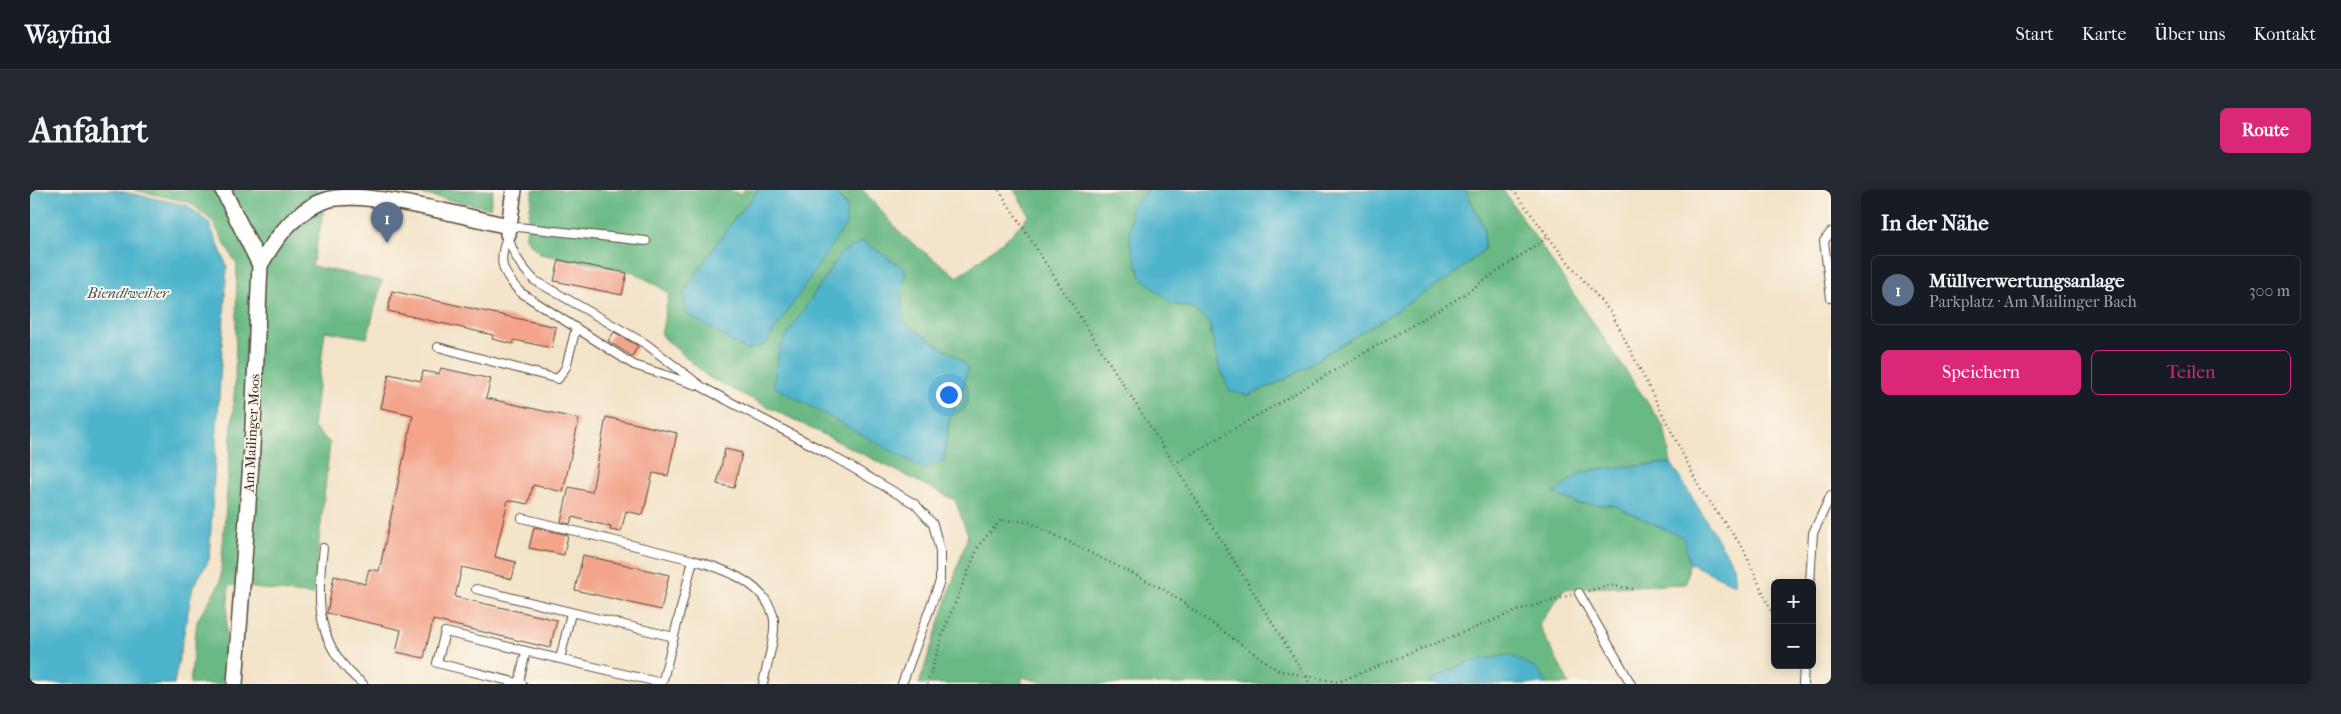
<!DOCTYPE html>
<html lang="de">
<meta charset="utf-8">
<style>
:root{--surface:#171b24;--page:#242831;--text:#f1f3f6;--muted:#9ea1a6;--line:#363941;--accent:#db2777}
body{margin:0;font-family:"IM FELL French Canon",serif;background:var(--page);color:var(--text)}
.controls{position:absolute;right:15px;bottom:15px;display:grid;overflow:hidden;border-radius:8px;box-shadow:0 2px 12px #0003}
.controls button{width:45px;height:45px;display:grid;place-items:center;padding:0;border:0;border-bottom:1px solid var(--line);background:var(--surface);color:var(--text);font:25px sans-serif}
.you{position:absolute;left:918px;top:204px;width:18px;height:18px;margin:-12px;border:4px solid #fff;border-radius:50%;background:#1a73e8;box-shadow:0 0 0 8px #1a73e833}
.badge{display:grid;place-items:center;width:32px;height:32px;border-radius:50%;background:var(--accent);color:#fff;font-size:16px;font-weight:700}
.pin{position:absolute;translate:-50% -41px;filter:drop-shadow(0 1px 2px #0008)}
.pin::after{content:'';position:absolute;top:26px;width:18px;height:15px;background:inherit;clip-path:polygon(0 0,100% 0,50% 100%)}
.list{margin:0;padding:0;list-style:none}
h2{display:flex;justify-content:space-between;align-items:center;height:65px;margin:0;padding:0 20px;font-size:21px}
h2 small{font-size:16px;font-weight:400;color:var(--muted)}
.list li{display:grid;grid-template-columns:32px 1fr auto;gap:15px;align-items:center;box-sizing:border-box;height:70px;margin:0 10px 10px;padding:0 10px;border:1px solid var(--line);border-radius:8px}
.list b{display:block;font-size:19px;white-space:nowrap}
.list p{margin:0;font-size:16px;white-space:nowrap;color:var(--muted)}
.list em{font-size:16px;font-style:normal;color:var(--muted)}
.actions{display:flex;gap:10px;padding:15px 20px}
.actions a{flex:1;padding:11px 0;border:1px solid var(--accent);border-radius:8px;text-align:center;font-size:18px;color:var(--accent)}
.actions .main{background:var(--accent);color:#fff}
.map{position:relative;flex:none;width:1801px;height:494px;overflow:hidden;border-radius:8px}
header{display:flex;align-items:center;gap:30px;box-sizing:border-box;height:70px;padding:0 25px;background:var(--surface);border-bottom:1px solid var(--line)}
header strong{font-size:24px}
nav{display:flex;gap:28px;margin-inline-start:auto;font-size:18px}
.intro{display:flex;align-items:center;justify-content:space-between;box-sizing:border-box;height:120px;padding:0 30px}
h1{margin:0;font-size:35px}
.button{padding:12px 22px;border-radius:8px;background:var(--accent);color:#fff;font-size:18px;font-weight:700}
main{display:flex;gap:30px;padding:0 30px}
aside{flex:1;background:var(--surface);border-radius:8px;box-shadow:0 2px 12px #0003}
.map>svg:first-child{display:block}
</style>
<header>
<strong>Wayfind</strong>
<nav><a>Start</a><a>Karte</a><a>Über uns</a><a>Kontakt</a></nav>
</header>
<div class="intro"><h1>Anfahrt</h1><a class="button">Route</a></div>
<main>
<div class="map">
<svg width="1801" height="494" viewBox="0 0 1801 494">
<rect width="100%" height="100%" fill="#fbf7ec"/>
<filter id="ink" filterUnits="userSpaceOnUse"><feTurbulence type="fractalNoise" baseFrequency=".02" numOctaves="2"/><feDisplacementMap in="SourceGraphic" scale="10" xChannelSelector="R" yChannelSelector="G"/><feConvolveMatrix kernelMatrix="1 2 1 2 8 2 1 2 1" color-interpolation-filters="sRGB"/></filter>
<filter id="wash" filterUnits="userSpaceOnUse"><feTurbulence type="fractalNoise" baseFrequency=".0096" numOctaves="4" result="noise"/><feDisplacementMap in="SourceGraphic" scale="20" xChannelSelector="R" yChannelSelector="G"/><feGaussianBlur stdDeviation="1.12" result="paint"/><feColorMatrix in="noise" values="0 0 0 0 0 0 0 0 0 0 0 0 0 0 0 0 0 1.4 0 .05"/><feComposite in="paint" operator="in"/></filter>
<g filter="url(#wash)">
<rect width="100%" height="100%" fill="#f3e3c8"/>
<!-- forest -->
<path fill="#69b984" stroke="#527251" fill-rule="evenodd" d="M 104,0 L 298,0 L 282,76 L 352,91 L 337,148 L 295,141 L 283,237 L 300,253 L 283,405 L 199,395 L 193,494 L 160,494 L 167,431 L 190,393 L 205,194 L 207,75 L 182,31 L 159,12 Z
M 370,0 L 463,0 L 460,18 Z
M 503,0 L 698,0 L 710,4 L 714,0 L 729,0 L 698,37 L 817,15 L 801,0 L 833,0 L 874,47 L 928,87 L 982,44 L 999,25 L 984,0 L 1118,0 L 1101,15 L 1142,114 L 1160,117 L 1179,132 L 1188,173 L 1217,206 L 1256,189 L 1421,87 L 1454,60 L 1454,38 L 1435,0 L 1473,0 L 1634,237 L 1641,273 L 1569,279 L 1549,284 L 1525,302 L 1548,314 L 1583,315 L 1655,348 L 1659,373 L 1656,394 L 1534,399 L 1509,435 L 1539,494 L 1518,494 L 1507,479 L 1439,471 L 1402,490 L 1399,494 L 1019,494 L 992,487 L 992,494 L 889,494 L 938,345 L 925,310 L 678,187 L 631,145 L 639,103 L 604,82 L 510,64 L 495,49 ZM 833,51 L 876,80 L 871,105 L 874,133 L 930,169 L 933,199 L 919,231 L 914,270 Z"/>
<!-- water -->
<path fill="#4eb4cc" stroke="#446f75" d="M 0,0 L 84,0 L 157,15 L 179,33 L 197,76 L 179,370 L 163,397 L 144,494 L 0,494 Z
M 729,0 L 801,0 L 817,16 L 816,34 L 735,155 L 716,160 L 656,123 L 654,102 L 698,37 Z
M 1118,0 L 1435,0 L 1454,38 L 1454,60 L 1421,87 L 1256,189 L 1217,206 L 1199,200 L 1188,173 L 1179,132 L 1160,117 L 1142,114 L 1111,87 L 1100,52 L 1101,15 Z
M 833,51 L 876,80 L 871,105 L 874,133 L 930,169 L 938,179 L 933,199 L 919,231 L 914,270 L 894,279 L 743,196 L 750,156 L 811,63 Z
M 1641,273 L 1704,376 L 1706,395 L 1659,373 L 1654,348 L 1583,315 L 1548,314 L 1524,303 L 1549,284 L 1569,279 Z
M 1480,465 L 1507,479 L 1518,494 L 1399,494 L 1402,490 L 1439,471 Z"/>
<g id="blocks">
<!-- building -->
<path fill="#f3a48b" d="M 529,70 L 597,83 L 592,105 L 524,91 Z
M 362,101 L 526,137 L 522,158 L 484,150 L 483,154 L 462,149 L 463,145 L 358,121 Z
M 584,142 L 608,156 L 602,166 L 578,151 Z
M 411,178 L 461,189 L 456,208 L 549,229 L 533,302 L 503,295 L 498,314 L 478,310 L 465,367 L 486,372 L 482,389 L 432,377 L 425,407 L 527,430 L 520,458 L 403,430 L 394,468 L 366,462 L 371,440 L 297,423 L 304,386 L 335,394 L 339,379 L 349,381 L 383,225 L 351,218 L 359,184 L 391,191 L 393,181 L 409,184 Z
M 576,227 L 647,243 L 638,286 L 623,283 L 613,325 L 596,321 L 591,342 L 580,340 L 581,337 L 542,327 L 540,334 L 531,332 L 539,297 L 562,302 Z
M 695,259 L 712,263 L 704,298 L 687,294 Z
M 504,337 L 538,345 L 534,365 L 499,358 Z
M 553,365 L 639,385 L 631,420 L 545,400 Z"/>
</g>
</g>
<g filter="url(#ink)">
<use href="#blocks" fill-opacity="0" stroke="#574638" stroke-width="1"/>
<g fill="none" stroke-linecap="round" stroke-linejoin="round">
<!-- service casing -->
<g stroke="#574638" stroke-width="10">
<path id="service" d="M 479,36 L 616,51
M 1801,42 L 1794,51 L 1801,108
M 478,44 C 482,64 490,75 504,90 L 616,154 L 672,197 L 797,263 L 885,314 L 903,334 L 910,361 L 910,391 L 872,494
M 478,44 C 468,70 470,81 490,102 L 604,175 L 666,195
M 408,157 L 528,189 L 536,177 L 546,138
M 492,328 L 663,370 L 632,494
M 293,358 C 286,413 286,457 333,494
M 663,370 C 692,378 733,392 743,425 C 748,441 736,477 733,494
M 1780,393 L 1783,343 L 1801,305
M 446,399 L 644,447
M 1549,403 L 1601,494
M 530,469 L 541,423
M 489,493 L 496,461
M 492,494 L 407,473 L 415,442 L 632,493
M 1773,494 L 1774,475"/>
</g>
<!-- minor casing -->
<g stroke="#574638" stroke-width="18">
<path id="minor" d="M 193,0 L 230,75 L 222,258 L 205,494
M 478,44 L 484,0
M 230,75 C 246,47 267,18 300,9 C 341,0 435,27 479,36"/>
</g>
<!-- path -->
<path stroke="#574638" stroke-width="2.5" stroke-dasharray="1 4" stroke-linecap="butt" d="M 969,0 L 1144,274 L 1280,494
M 1483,0 L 1533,66 L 1582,124 L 1672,302 L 1713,358 L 1745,430
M 1144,274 L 1427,109 L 1518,47
M 1558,401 L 1580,395 L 1603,399
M 897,494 L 914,440 L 949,355 L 971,330 L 999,332 L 1135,400 L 1249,481 L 1308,492 L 1492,419 L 1541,405"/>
<!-- service -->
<use href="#service" stroke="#fff" stroke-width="8"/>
<!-- minor -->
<use href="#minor" stroke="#fff" stroke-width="15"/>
</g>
</g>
<g text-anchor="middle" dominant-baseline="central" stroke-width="4" stroke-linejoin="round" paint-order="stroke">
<!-- street labels -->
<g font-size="14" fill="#3b2a1e" stroke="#fbf7ec">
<text transform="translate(222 243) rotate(-87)">Am Mailinger Moos</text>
</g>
<!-- water labels -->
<g font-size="15" font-style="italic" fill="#425a5b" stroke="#fbf7ec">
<text x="98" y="103">Biendlweiher</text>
</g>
</g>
</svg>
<div class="controls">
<button>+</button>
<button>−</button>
</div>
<div class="you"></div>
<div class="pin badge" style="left:357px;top:53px;background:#5c6f8a">1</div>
</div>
<aside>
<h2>In der Nähe<small></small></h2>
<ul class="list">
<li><span class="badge" style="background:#5c6f8a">1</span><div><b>Müllverwertungsanlage</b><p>Parkplatz · Am Mailinger Bach</p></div><em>300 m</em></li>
</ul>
<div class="actions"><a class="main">Speichern</a><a>Teilen</a></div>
</aside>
</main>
